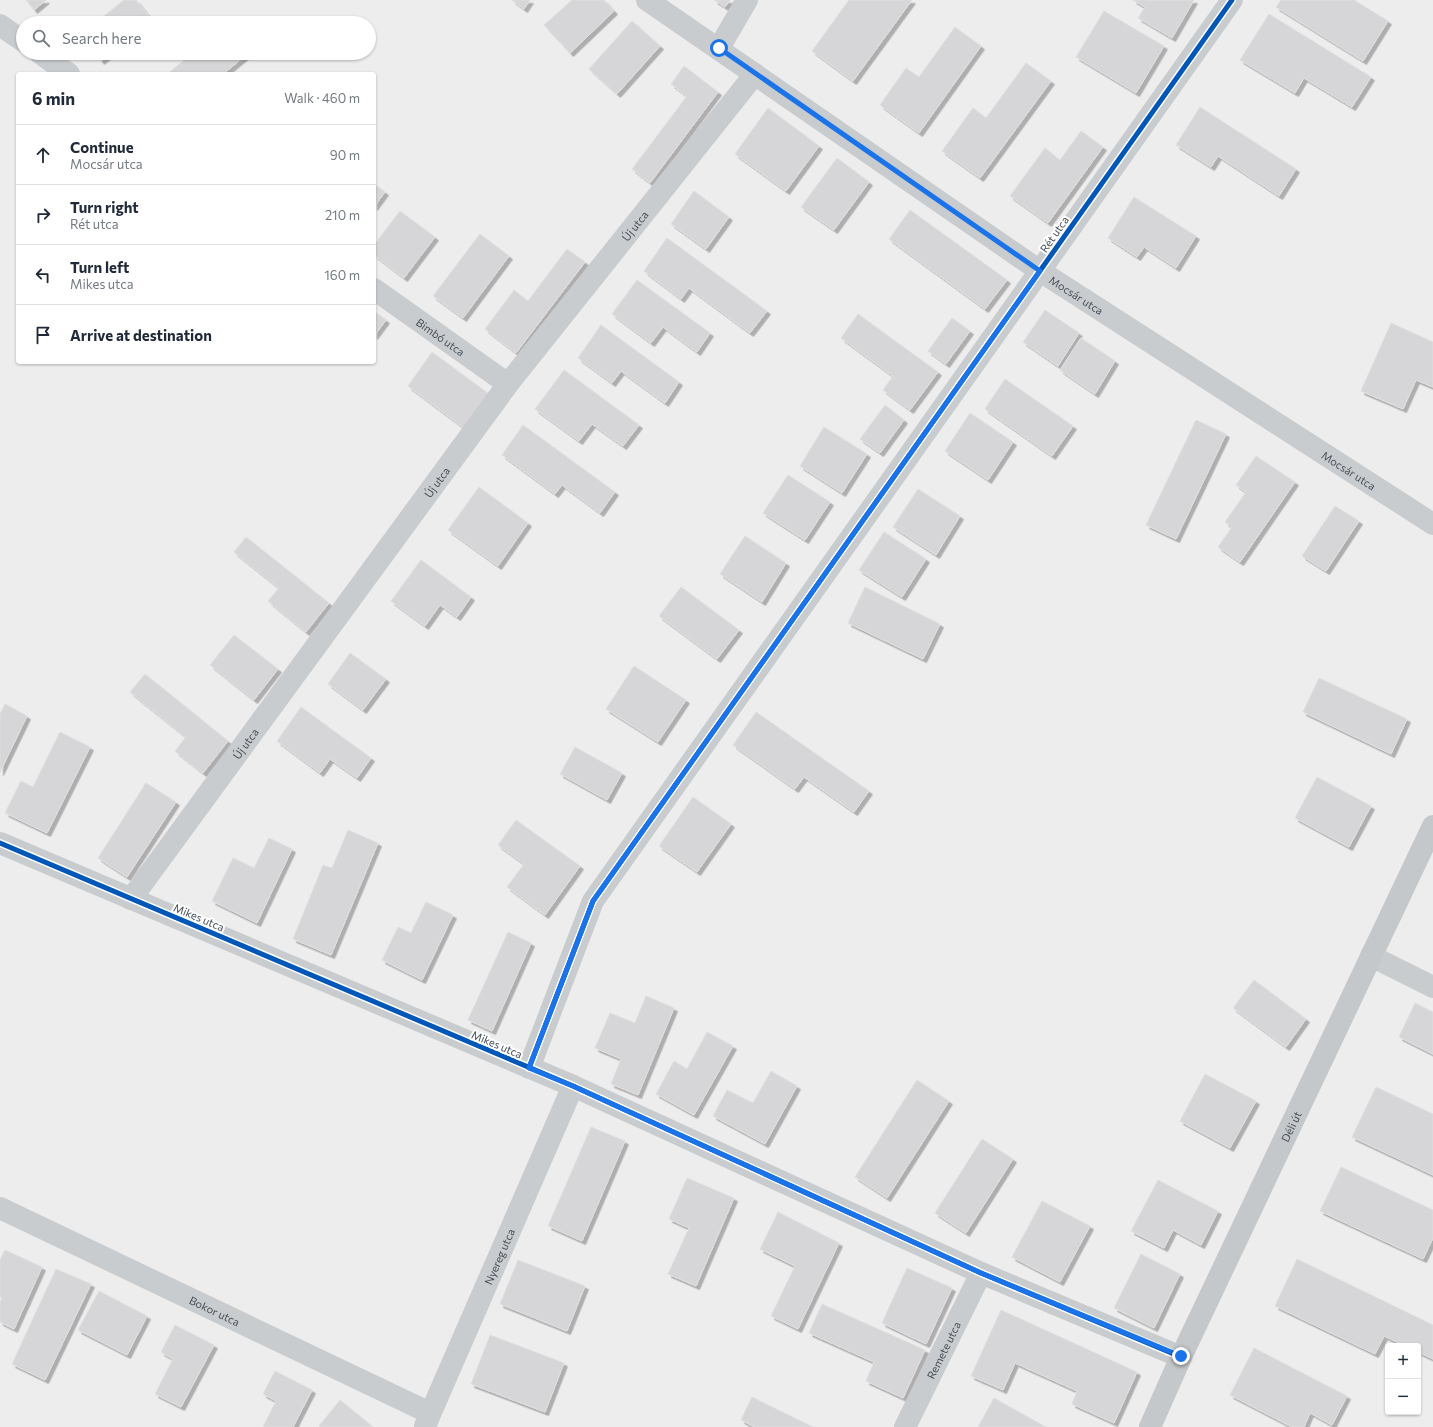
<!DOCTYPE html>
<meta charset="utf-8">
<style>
:root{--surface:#fff;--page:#f6f6f7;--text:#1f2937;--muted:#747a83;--line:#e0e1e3}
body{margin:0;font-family:Commissioner,sans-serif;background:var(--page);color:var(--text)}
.controls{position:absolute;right:12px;bottom:12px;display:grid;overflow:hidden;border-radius:4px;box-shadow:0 1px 3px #0004}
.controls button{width:36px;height:36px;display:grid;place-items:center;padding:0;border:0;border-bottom:1px solid var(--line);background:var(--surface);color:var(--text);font:20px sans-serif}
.stop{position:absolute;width:12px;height:12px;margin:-9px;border:3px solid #1a73e8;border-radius:50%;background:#fff}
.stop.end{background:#1a73e8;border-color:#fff;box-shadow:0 1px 4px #0008}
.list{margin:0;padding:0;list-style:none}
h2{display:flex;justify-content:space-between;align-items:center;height:52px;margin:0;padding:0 16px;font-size:17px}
h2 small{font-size:13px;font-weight:400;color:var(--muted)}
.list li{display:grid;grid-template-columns:26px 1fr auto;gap:12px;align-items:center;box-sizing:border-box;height:60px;padding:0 16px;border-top:1px solid var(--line)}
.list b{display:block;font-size:15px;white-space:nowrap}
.list p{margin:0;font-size:13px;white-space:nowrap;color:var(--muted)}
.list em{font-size:13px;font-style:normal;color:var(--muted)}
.icon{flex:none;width:22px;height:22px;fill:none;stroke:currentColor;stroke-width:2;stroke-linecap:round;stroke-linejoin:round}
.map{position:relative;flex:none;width:1433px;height:1427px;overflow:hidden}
.search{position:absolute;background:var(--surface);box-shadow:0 1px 3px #0004;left:16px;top:16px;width:360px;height:44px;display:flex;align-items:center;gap:10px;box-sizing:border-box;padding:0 14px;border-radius:22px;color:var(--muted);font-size:15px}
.panel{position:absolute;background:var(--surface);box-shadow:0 1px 3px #0004;left:16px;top:72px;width:360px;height:292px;border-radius:4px}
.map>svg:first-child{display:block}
</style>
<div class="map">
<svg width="1433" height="1427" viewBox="0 0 1433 1427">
<defs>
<filter id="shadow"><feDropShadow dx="3.5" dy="3.5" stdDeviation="0" flood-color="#0004"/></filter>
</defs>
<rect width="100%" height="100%" fill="#eeeded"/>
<!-- building -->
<path fill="#d6d5d7" stroke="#dfdfe0" filter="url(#shadow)" d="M 26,0 L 46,0 L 34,10 Z
M 124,0 L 136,0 L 152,20 L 149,23 L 95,23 Z
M 512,0 L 530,0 L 524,9 Z
M 572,0 L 604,0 L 614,11 L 570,53 L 544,25 Z
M 714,0 L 730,0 L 725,7 Z
M 849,0 L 912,0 L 853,81 L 812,51 Z
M 1133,0 L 1194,0 L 1172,38 L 1138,18 L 1145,7 Z
M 1281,0 L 1354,0 L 1388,21 L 1363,61 L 1276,7 Z
M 1104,11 L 1164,46 L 1136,93 L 1076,57 Z
M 1269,14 L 1371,77 L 1352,107 L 1304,78 L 1295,93 L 1240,60 Z
M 632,21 L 660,46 L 617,94 L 589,69 Z
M 955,27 L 981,46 L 919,133 L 880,105 L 906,68 L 919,77 Z
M 95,53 L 111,53 L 101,61 Z
M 193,53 L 199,61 L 210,53 L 242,53 L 245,56 L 223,74 L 167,74 Z
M 1026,63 L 1051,81 L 980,178 L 942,151 L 973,108 L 986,118 Z
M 684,66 L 718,92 L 650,183 L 632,169 L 687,96 L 671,84 Z
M 1200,107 L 1296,169 L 1279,196 L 1218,156 L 1211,167 L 1176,145 Z
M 768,108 L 819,146 L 786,191 L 735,154 Z
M 1081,131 L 1103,147 L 1048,223 L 1010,196 L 1045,148 L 1060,160 Z
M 837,158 L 869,182 L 834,230 L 801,207 Z
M 374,184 L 385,192 L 374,207 Z
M 694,191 L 729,217 L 706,249 L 671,224 Z
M 1134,197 L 1196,236 L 1176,268 L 1144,247 L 1137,257 L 1108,238 Z
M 910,210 L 1007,280 L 985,309 L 889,239 Z
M 400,211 L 435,237 L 404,278 L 374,255 L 374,245 Z
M 480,234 L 509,256 L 463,318 L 433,296 Z
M 667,238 L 767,311 L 750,333 L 689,288 L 681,299 L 644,271 Z
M 567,249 L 585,262 L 516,353 L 485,329 L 514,290 L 528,301 Z
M 637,280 L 710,333 L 697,352 L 663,327 L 651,343 L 612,314 Z
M 1045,310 L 1079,333 L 1058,366 L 1023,342 Z
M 374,311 L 386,320 L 374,336 Z
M 858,314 L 938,372 L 910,410 L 883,390 L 893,376 L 841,338 Z
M 952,318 L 970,331 L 946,364 L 928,351 Z
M 1391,323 L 1433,342 L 1433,387 L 1416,380 L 1403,409 L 1361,391 Z
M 601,325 L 679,382 L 665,403 L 621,371 L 612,383 L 578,358 Z
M 1081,338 L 1115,361 L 1095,394 L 1060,370 Z
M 432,352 L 489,394 L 464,428 L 408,386 Z
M 564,370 L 639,425 L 623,446 L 592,424 L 579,441 L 535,409 Z
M 1005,379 L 1073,426 L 1052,456 L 985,409 Z
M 885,405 L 904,420 L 880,453 L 860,439 Z
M 970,413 L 1013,442 L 988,480 L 945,451 Z
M 1196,420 L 1226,434 L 1176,539 L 1146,525 Z
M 523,425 L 615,492 L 600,513 L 562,485 L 555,494 L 502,455 Z
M 824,427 L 867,454 L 842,493 L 800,466 Z
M 1256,456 L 1295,482 L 1240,562 L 1218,547 L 1232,527 L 1225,522 L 1246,492 L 1236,485 Z
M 788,475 L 830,502 L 805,540 L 763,513 Z
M 479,487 L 528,523 L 498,566 L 448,530 Z
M 918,489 L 960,516 L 936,555 L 893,527 Z
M 1335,506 L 1359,521 L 1326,571 L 1302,556 Z
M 884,532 L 926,559 L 902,597 L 859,570 Z
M 745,536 L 786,563 L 762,602 L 720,574 Z
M 246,537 L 329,603 L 306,632 L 268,601 L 279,588 L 234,552 Z
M 421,560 L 471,597 L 457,617 L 440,605 L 425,626 L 391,601 Z
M 681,587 L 739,630 L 717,659 L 659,616 Z
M 865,587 L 940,624 L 923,659 L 848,623 Z
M 234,635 L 278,669 L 254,700 L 210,665 Z
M 350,653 L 386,679 L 363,710 L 328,684 Z
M 634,666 L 686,700 L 658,742 L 606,709 Z
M 145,674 L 228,741 L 203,773 L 175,751 L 186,737 L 130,692 Z
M 1319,678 L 1407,719 L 1391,754 L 1303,712 Z
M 5,704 L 27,716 L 0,772 L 0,714 Z
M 301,707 L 371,758 L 357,778 L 330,759 L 320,773 L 277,741 Z
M 756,712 L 869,791 L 854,812 L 804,777 L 795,789 L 733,745 Z
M 60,732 L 90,747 L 47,833 L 5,813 L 21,781 L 33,787 Z
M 575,747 L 622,773 L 607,800 L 560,774 Z
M 1317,777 L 1371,806 L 1349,847 L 1295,818 Z
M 146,783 L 176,802 L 127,877 L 98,858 Z
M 693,797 L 731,824 L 697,872 L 659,846 Z
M 516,820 L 580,866 L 545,915 L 507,887 L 524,864 L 498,845 Z
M 348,830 L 378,843 L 331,955 L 293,939 L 323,865 L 332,868 Z
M 269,838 L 292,849 L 257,923 L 212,901 L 233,858 L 254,868 Z
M 426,902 L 453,915 L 422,980 L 382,960 L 398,927 L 411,933 Z
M 508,932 L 531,943 L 492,1031 L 468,1020 Z
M 1254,980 L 1306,1019 L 1286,1047 L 1233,1008 Z
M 646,996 L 674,1008 L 638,1095 L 611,1084 L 621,1059 L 595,1048 L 610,1013 L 635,1023 Z
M 1415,1003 L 1433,1012 L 1433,1054 L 1399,1037 Z
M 707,1032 L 733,1046 L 694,1115 L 656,1094 L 674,1061 L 687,1069 Z
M 771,1071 L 797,1086 L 765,1144 L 713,1116 L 727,1090 L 753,1103 Z
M 1205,1074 L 1256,1101 L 1230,1148 L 1180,1121 Z
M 917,1080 L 949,1101 L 887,1198 L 855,1177 Z
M 1376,1087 L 1433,1114 L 1433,1175 L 1352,1137 Z
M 591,1127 L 625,1141 L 582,1241 L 548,1226 Z
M 982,1139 L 1013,1159 L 966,1233 L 935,1213 Z
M 1341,1167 L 1433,1210 L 1433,1238 L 1423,1259 L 1320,1211 Z
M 687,1178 L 734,1198 L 696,1286 L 668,1274 L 689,1228 L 669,1219 Z
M 1158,1180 L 1218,1211 L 1201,1245 L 1173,1230 L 1164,1248 L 1131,1231 Z
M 1042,1201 L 1090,1226 L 1060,1282 L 1012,1257 Z
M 778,1212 L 839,1243 L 798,1329 L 771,1316 L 795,1266 L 760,1249 Z
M 5,1250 L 42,1267 L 14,1329 L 0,1322 L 0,1302 L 2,1298 L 0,1297 L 0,1260 Z
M 1141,1254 L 1180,1274 L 1154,1328 L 1114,1308 Z
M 1297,1259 L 1433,1325 L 1433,1359 L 1418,1352 L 1418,1346 L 1406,1346 L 1384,1336 L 1375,1354 L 1275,1306 Z
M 518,1260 L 585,1286 L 567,1331 L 500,1304 Z
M 907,1268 L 952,1288 L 926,1344 L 882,1323 Z
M 56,1269 L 91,1284 L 45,1380 L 12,1364 Z
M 99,1291 L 147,1316 L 127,1355 L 78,1330 Z
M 822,1304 L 925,1350 L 903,1398 L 866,1381 L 874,1362 L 809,1333 Z
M 1001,1310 L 1137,1372 L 1114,1423 L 1072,1404 L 1077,1391 L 1015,1363 L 1003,1390 L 971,1376 Z
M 175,1325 L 214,1345 L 181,1407 L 155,1394 L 173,1359 L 161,1352 Z
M 490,1335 L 564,1363 L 545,1412 L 471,1384 Z
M 1254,1348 L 1347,1396 L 1332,1425 L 1310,1413 L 1304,1427 L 1292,1427 L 1230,1395 Z
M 275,1371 L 312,1390 L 293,1427 L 263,1427 L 276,1401 L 263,1394 Z
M 752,1397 L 813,1427 L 755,1427 L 741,1420 Z
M 994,1398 L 1046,1427 L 978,1427 Z
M 340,1400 L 373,1427 L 320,1427 L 319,1426 Z"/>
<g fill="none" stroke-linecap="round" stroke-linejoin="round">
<!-- minor -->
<g stroke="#c9ccce" stroke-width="22">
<path id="s1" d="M 647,0 L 1040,271 L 1433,524"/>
<path d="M 0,25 L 23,41"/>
<path d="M 719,48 L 747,0"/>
<path d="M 40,53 L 69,74"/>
<path id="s2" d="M 374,289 L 508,384"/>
<path d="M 0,843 L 573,1086 L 981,1273 L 1181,1357"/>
<path id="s3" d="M 131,899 L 508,384 L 755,74"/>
<path d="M 1371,956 L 1433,987"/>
<path d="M 529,1068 L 593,901 L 1232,0"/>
<path id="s4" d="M 0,1208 L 430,1413"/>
<path id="s5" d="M 425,1426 L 573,1086"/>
<path id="s6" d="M 905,1427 L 981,1273"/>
</g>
<!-- major -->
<path stroke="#c5c8cb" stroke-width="22" id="s7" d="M 1150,1427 L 1181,1357 L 1433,826"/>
<!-- cycleway casing -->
<g stroke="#fff" stroke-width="8">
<path id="cycleway" d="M 0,843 L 573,1086 L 981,1273 L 1181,1357
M 529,1068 L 593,901 L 1232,0"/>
</g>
<!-- cycleway -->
<use href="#cycleway" stroke="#0057b8" stroke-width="5"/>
</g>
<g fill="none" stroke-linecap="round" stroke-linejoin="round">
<!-- route -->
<path stroke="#1a73e8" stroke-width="5" d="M 719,48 L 1040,271 L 593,901 L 529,1068 L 573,1086 L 981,1273 L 1181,1356"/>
</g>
<g text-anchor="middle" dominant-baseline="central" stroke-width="4" stroke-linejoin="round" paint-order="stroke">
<!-- street labels -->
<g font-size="11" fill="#464f59" stroke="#fff">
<text stroke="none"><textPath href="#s3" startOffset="841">Új utca</textPath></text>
<text transform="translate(1054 234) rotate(-55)">Rét utca</text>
<text stroke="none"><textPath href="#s1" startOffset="521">Mocsár utca</textPath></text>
<text stroke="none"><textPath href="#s2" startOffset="82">Bimbó utca</textPath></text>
<text stroke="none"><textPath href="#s1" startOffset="845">Mocsár utca</textPath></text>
<text stroke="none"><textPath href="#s3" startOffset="517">Új utca</textPath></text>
<text stroke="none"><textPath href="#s3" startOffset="193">Új utca</textPath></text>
<text transform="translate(199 917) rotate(23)">Mikes utca</text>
<text transform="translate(497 1044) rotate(23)">Mikes utca</text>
<text stroke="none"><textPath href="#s7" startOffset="332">Déli út</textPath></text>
<text stroke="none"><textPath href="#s5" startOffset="185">Nyereg utca</textPath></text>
<text stroke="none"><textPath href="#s4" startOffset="238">Bokor utca</textPath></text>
<text stroke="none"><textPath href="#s6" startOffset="86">Remete utca</textPath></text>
</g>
</g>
</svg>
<div class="controls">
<button>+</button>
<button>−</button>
</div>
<div class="stop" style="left:719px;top:48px"></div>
<div class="stop end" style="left:1181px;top:1356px"></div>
<div class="search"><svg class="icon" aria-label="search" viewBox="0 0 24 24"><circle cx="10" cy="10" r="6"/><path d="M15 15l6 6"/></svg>Search here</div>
<section class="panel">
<h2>6 min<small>Walk · 460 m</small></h2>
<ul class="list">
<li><svg class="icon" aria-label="ahead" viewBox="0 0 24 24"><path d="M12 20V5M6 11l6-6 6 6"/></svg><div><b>Continue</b><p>Mocsár utca</p></div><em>90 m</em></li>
<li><svg class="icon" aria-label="right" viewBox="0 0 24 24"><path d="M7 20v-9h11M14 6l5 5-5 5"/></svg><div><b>Turn right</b><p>Rét utca</p></div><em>210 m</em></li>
<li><svg class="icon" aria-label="left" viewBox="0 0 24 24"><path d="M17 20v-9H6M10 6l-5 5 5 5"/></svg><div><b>Turn left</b><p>Mikes utca</p></div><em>160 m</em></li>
<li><svg class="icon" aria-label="arrive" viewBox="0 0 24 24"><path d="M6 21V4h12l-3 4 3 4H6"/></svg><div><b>Arrive at destination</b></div></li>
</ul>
</section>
</div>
